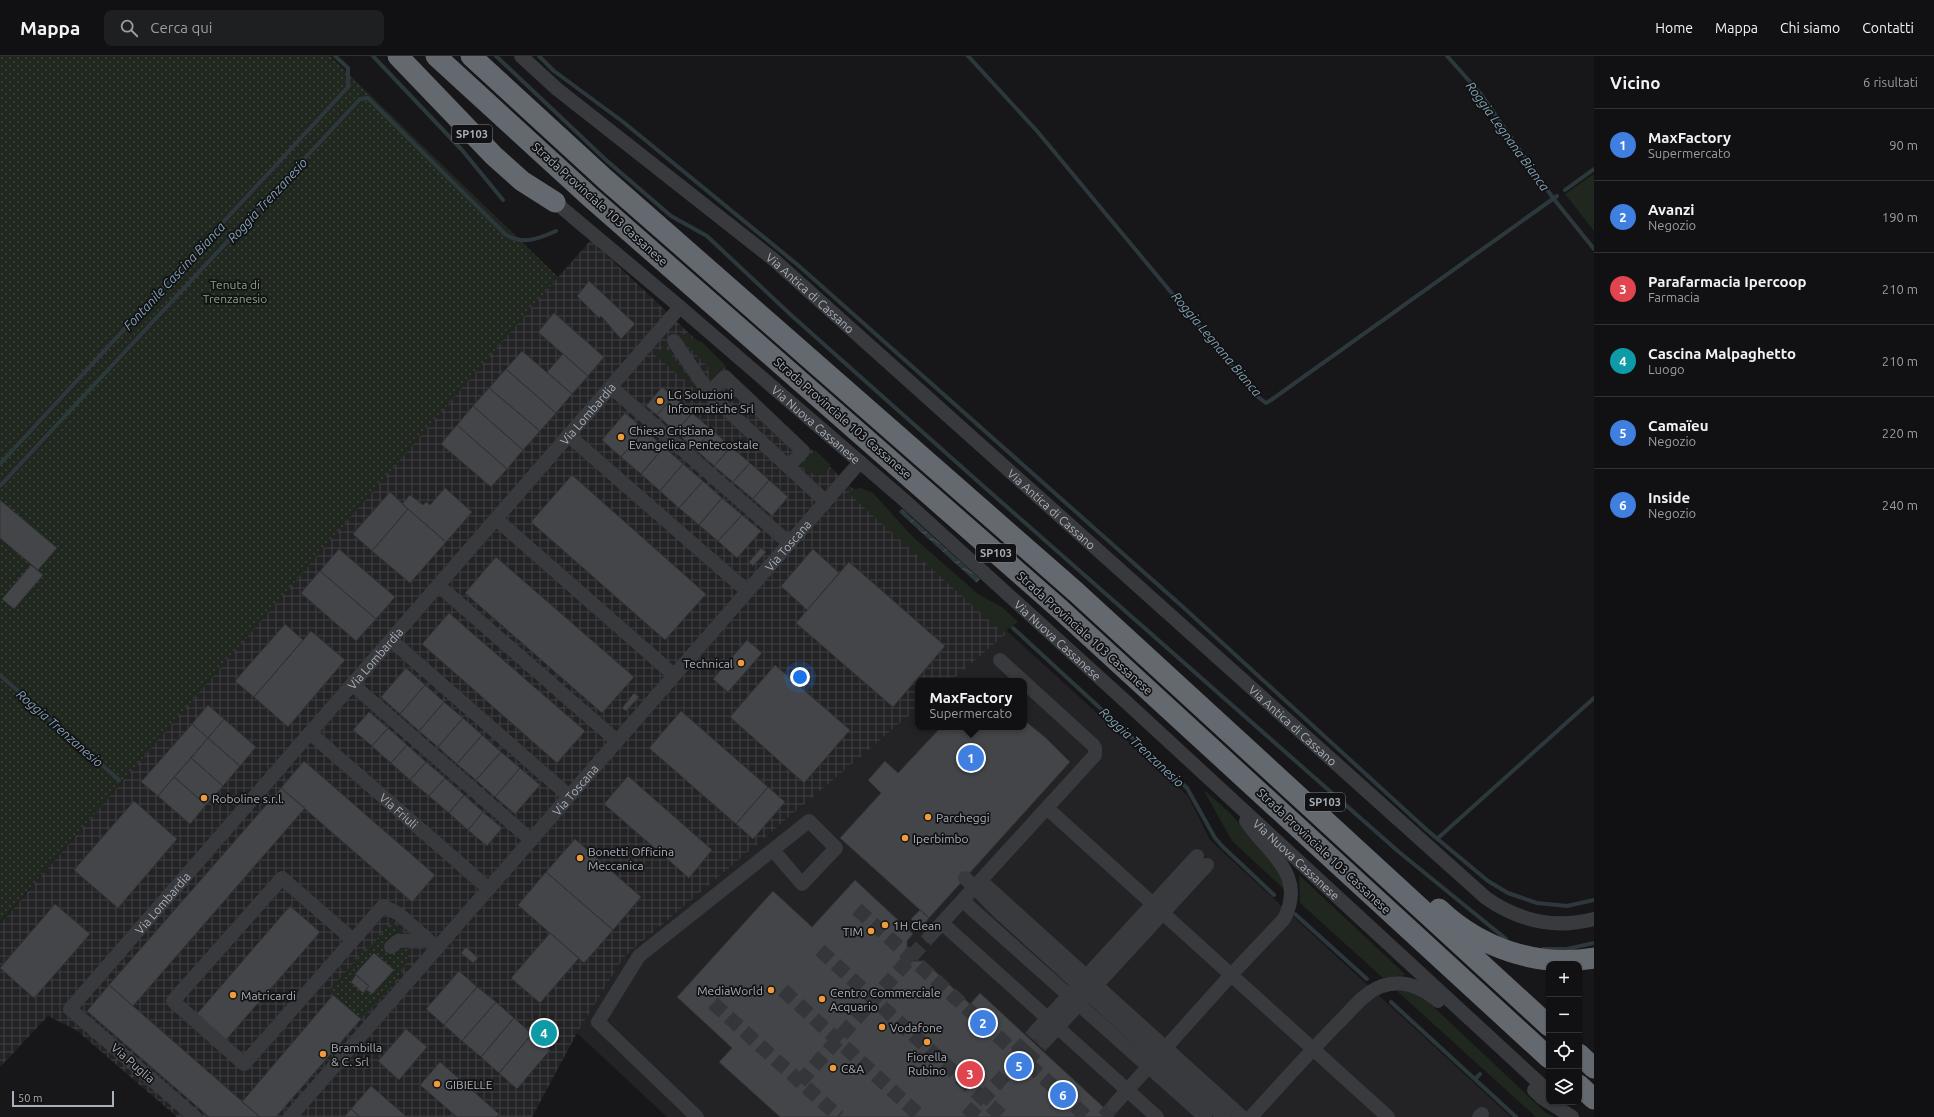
<!DOCTYPE html>
<html lang="it">
<meta charset="utf-8">
<style>
:root{--surface:#111113;--page:#1e1f21;--text:#f1f3f6;--muted:#9c9da0;--line:#303133;--accent:#1a73e8}
body{margin:0;font-family:Ubuntu,sans-serif;background:var(--page);color:var(--text)}
.controls{position:absolute;right:12px;bottom:12px;display:grid;overflow:hidden;border-radius:8px;box-shadow:0 1px 3px #0004}
.controls button{width:36px;height:36px;display:grid;place-items:center;padding:0;border:0;border-bottom:1px solid var(--line);background:var(--surface);color:var(--text);font:20px sans-serif}
.scale{position:absolute;left:12px;bottom:10px;width:102px;box-sizing:border-box;padding-left:4px;border:2px solid #a9b0b9;border-top:0;font-size:11px;line-height:14px;white-space:nowrap;color:#a9b0b9;-webkit-text-stroke:3px #121214;paint-order:stroke}
.you{position:absolute;left:800px;top:621px;width:14px;height:14px;margin:-10px;border:3px solid #fff;border-radius:50%;background:#1a73e8;box-shadow:0 0 0 6px #1a73e833}
.badge{display:grid;place-items:center;width:26px;height:26px;border-radius:50%;background:var(--accent);color:#fff;font-size:13px;font-weight:700}
.pin{position:absolute;translate:-50% -50%;border:2px solid #fff;box-shadow:0 1px 4px #0006}
.popup{position:absolute;left:915px;top:622px;width:112px;height:52px;box-sizing:border-box;display:grid;place-content:center;border-radius:8px;background:var(--surface);filter:drop-shadow(0 1px 3px #0005);font-size:13px;white-space:nowrap;color:var(--muted)}
.popup b{font-size:15px;color:var(--text)}
.popup::after{content:'';position:absolute;left:50%;top:100%;margin-left:-8px;border:8px solid transparent;border-top-color:var(--surface)}
.list{margin:0;padding:0;list-style:none}
h2{display:flex;justify-content:space-between;align-items:center;height:52px;margin:0;padding:0 16px;font-size:17px}
h2 small{font-size:13px;font-weight:400;color:var(--muted)}
.list li{display:grid;grid-template-columns:26px 1fr auto;gap:12px;align-items:center;box-sizing:border-box;height:72px;padding:0 16px;border-top:1px solid var(--line)}
.list b{display:block;font-size:15px;white-space:nowrap}
.list p{margin:0;font-size:13px;white-space:nowrap;color:var(--muted)}
.list em{font-size:13px;font-style:normal;color:var(--muted)}
.icon{flex:none;width:22px;height:22px;fill:none;stroke:currentColor;stroke-width:2;stroke-linecap:round;stroke-linejoin:round}
.map{position:relative;flex:none;width:1594px;height:1061px;overflow:hidden}
header{display:flex;align-items:center;gap:24px;box-sizing:border-box;height:56px;padding:0 20px;background:var(--surface);border-bottom:1px solid var(--line)}
header strong{font-size:19px}
nav{display:flex;gap:22px;margin-inline-start:auto;font-size:14px}
.search{width:280px;height:36px;background:var(--page);display:flex;align-items:center;gap:10px;box-sizing:border-box;padding:0 14px;border-radius:8px;color:var(--muted);font-size:15px}
main{display:flex}
aside{flex:1;background:var(--surface)}
.map>svg:first-child{display:block}
</style>
<header>
<strong>Mappa</strong>
<div class="search"><svg class="icon" aria-label="search" viewBox="0 0 24 24"><circle cx="10" cy="10" r="6"/><path d="M15 15l6 6"/></svg>Cerca qui</div>
<nav><a>Home</a><a>Mappa</a><a>Chi siamo</a><a>Contatti</a></nav>
</header>
<main>
<div class="map">
<svg width="1594" height="1061" viewBox="0 0 1594 1061">
<defs>
<pattern id="industrial-grid" width="8" height="8" patternUnits="userSpaceOnUse"><rect width="8" height="8" fill="#232326"/><path d="M0 4h8M4 0v8" fill="none" stroke="#404043"/></pattern>
<pattern id="park-dots" width="8" height="8" patternUnits="userSpaceOnUse"><rect width="8" height="8" fill="#1f271f"/><path d="M2 2h.1M6 6h.1" fill="none" stroke="#3d443d" stroke-width="1.8" stroke-linecap="round"/></pattern>
<pattern id="water-waves" width="16" height="10" patternUnits="userSpaceOnUse"><rect width="16" height="10" fill="#2d383d"/><path d="M0 5q4-4 8 0t8 0" fill="none" stroke="#495257"/></pattern>
</defs>
<rect width="100%" height="100%" fill="#171719"/>
<!-- built -->
<path fill="#232326" d="M 1008,576 L 1188,740 L 1210,784 L 1511,1061 L 667,1061 L 577,977 L 624,901 L 918,652 L 918,671 L 1024,671 L 1024,625 L 951,625 Z"/>
<!-- industrial -->
<path fill="url(#industrial-grid)" d="M 591,184 L 851,431 L 1008,576 L 951,625 L 918,625 L 918,652 L 624,901 L 577,977 L 532,1061 L 177,1061 L 76,974 L 48,960 L 0,1011 L 0,868 L 126,721 L 258,558 Z"/>
<!-- grass -->
<path fill="#1f271f" d="M 1594,118 L 1594,175 L 1565,138 Z
M 678,276 L 702,286 L 726,310 L 710,326 L 708,311 L 679,281 L 666,292 L 703,340 L 655,299 Z
M 815,394 L 831,409 L 825,417 L 817,420 L 800,410 Z
M 861,432 L 873,437 L 913,481 L 978,538 L 1002,551 L 1018,566 L 1003,577 L 848,437 L 854,433 Z
M 1203,733 L 1230,757 L 1280,814 L 1287,836 L 1232,785 Z
M 1299,819 L 1406,919 L 1383,922 L 1300,847 Z
M 1397,935 L 1409,935 L 1421,939 L 1546,1057 L 1554,1061 L 1536,1061 Z"/>
<!-- park -->
<path fill="url(#park-dots)" d="M 0,0 L 330,0 L 558,221 L 0,867 Z
M 392,866 C 396,869 403,874 405,879 C 422,908 378,943 361,963 L 329,935 L 368,890 L 370,891 Z"/>
<!-- water -->
<path fill="url(#water-waves)" d="M 902,453 L 980,523 L 977,527 L 899,456 Z"/>
<g fill="none" stroke-linecap="round" stroke-linejoin="round">
<!-- stream -->
<path stroke="#2d383d" stroke-width="4" d="M 373,0 L 462,94 L 503,144
M 496,0 L 606,104 L 671,160 L 707,180 L 791,259 L 982,429 L 1399,796 L 1506,883
M 539,0 L 554,15 L 622,65 L 799,210 L 1183,551 L 1428,775 L 1488,825 L 1508,837 L 1537,847 L 1567,850 L 1594,844
M 968,0 L 1037,75 L 1258,341 L 1266,347 L 1271,344 L 1557,140
M 1447,0 L 1480,37 L 1553,142 L 1594,193
M 1565,134 L 1594,113
M 0,408 L 348,31 L 348,12 L 335,0
M 0,430 L 360,43 L 368,42 L 506,179 C 524,189 538,183 556,175
M 1013,572 L 1187,732 L 1215,782 L 1223,791 L 1274,839
M 0,619 L 119,724
M 1437,783 L 1594,642
M 1295,858 L 1367,923
M 1543,893 L 1567,893 L 1594,887
M 1391,946 L 1516,1061
M 1475,1023 L 1480,1018"/>
</g>
<!-- building -->
<path fill="#434549" stroke="#313235" d="M 589,225 L 635,268 L 621,283 L 601,260 L 599,262 L 577,240 Z
M 554,257 L 604,301 L 588,320 L 538,276 Z
M 522,295 L 572,338 L 556,357 L 506,313 Z
M 563,298 L 588,320 L 572,338 L 547,316 Z
M 506,313 L 556,357 L 540,375 L 489,332 Z
M 662,331 L 673,340 L 657,359 L 646,350 Z
M 489,332 L 540,375 L 523,394 L 473,350 Z
M 673,340 L 692,357 L 676,376 L 657,359 Z
M 473,350 L 523,394 L 507,413 L 457,369 Z
M 625,357 L 645,374 L 621,401 L 602,384 Z
M 692,357 L 712,374 L 695,393 L 676,376 Z
M 457,369 L 507,413 L 491,431 L 441,388 Z
M 645,374 L 664,391 L 641,418 L 621,401 Z
M 712,374 L 731,391 L 714,410 L 695,393 Z
M 664,391 L 683,408 L 660,435 L 641,418 Z
M 731,391 L 750,407 L 733,426 L 714,410 Z
M 750,407 L 769,424 L 753,443 L 733,426 Z
M 683,408 L 703,425 L 679,452 L 660,435 Z
M 572,419 L 706,538 L 665,584 L 531,466 Z
M 769,424 L 788,441 L 772,460 L 753,443 Z
M 703,425 L 722,442 L 699,469 L 679,452 Z
M 445,432 L 472,456 L 446,486 L 402,448 L 410,439 L 423,449 L 426,446 L 430,449 Z
M 390,436 L 408,453 L 372,495 L 353,478 Z
M 722,442 L 742,459 L 718,485 L 699,469 Z
M 0,444 L 57,492 L 38,514 L 0,482 Z
M 408,453 L 446,486 L 410,527 L 372,495 Z
M 742,459 L 761,475 L 737,502 L 718,485 Z
M 761,492 L 766,496 L 753,510 L 749,506 Z
M 339,493 L 395,541 L 376,563 L 320,515 Z
M 813,493 L 839,517 L 807,554 L 781,530 Z
M 496,501 L 634,621 L 602,657 L 465,537 Z
M 849,506 L 945,590 L 893,651 L 796,567 Z
M 31,509 L 43,519 L 14,553 L 2,543 Z
M 320,515 L 376,563 L 356,585 L 301,537 Z
M 449,557 L 585,675 L 557,707 L 422,588 Z
M 285,568 L 303,584 L 254,641 L 235,625 Z
M 311,575 L 345,604 L 288,671 L 254,641 Z
M 747,584 L 762,597 L 728,636 L 713,623 Z
M 775,609 L 850,674 L 804,727 L 730,661 Z
M 406,612 L 425,629 L 400,658 L 381,641 Z
M 425,629 L 444,646 L 419,675 L 400,658 Z
M 634,637 L 639,641 L 626,655 L 622,652 Z
M 444,646 L 463,662 L 438,691 L 419,675 Z
M 208,649 L 224,663 L 208,682 L 192,668 Z
M 681,655 L 768,731 L 736,768 L 649,692 Z
M 369,656 L 388,672 L 372,690 L 353,674 Z
M 463,662 L 482,679 L 457,708 L 438,691 Z
M 224,663 L 256,691 L 240,710 L 208,682 Z
M 1024,664 L 1046,682 L 1070,706 L 929,862 L 840,782 L 881,737 L 868,724 L 885,705 L 898,717 L 941,671 L 1024,671 Z
M 192,668 L 208,682 L 158,740 L 141,726 Z
M 388,672 L 407,689 L 391,707 L 372,690 Z
M 482,679 L 501,696 L 476,724 L 457,708 Z
M 208,682 L 240,710 L 223,730 L 191,702 Z
M 407,689 L 426,706 L 410,724 L 391,707 Z
M 501,696 L 520,712 L 495,741 L 476,724 Z
M 191,702 L 223,730 L 206,749 L 174,721 Z
M 304,705 L 435,819 L 412,846 L 281,732 Z
M 426,706 L 445,722 L 429,740 L 410,724 Z
M 520,712 L 540,729 L 515,758 L 495,741 Z
M 628,720 L 712,794 L 689,822 L 604,748 Z
M 174,721 L 206,749 L 190,768 L 158,740 Z
M 445,722 L 464,739 L 449,757 L 429,740 Z
M 768,731 L 785,746 L 753,783 L 736,768 Z
M 281,732 L 305,752 L 133,950 L 109,929 Z
M 464,739 L 483,756 L 468,774 L 449,757 Z
M 134,745 L 177,783 L 118,852 L 74,814 Z
M 483,756 L 502,772 L 487,790 L 468,774 Z
M 575,783 L 641,841 L 613,874 L 546,816 Z
M 546,816 L 613,874 L 584,907 L 518,849 Z
M 855,824 L 913,878 L 907,885 L 907,905 L 924,905 L 970,948 L 980,937 L 1114,1061 L 780,1061 L 719,1006 L 732,992 L 677,941 L 773,835 L 812,871 Z
M 55,848 L 90,878 L 34,942 L 0,912 Z
M 290,850 L 320,876 L 225,985 L 196,959 Z
M 920,854 L 929,862 L 921,872 L 911,863 Z
M 550,877 L 579,902 L 540,947 L 511,922 Z
M 466,891 L 478,902 L 473,907 L 461,897 Z
M 374,897 L 394,914 L 372,938 L 366,933 L 369,930 L 355,918 Z
M 459,915 L 477,931 L 444,969 L 426,953 Z
M 356,919 L 369,930 L 363,937 L 351,926 Z
M 109,929 L 133,950 L 260,1061 L 209,1061 L 87,955 Z
M 477,931 L 496,946 L 462,985 L 444,969 Z
M 333,939 L 361,963 L 276,1061 L 260,1061 L 242,1046 Z
M 496,946 L 514,962 L 481,1001 L 462,985 Z
M 514,962 L 532,978 L 499,1017 L 481,1001 Z
M 406,973 L 427,991 L 399,1024 L 378,1005 Z
M 532,978 L 550,994 L 517,1033 L 499,1017 Z
M 440,1006 L 499,1058 L 496,1061 L 457,1061 L 420,1029 Z
M 371,1030 L 407,1061 L 360,1061 L 351,1053 Z
M 351,1053 L 360,1061 L 344,1061 Z"/>
<g fill="none" stroke-linecap="round" stroke-linejoin="round">
<!-- minor-tunnel -->
<path stroke="#343639" stroke-width="14" stroke-dasharray="14 7" stroke-linecap="butt" d="M 857,853 L 1087,1061
M 820,894 L 1003,1061
M 783,934 L 921,1061
M 713,947 L 839,1061
M 1016,997 L 1035,976
M 1026,1006 L 1045,985
M 800,1026 L 930,880
M 967,1061 L 1021,1001
M 1104,1061 L 1114,1049"/>
<!-- minor -->
<g stroke="#383a3e" stroke-width="14">
<path id="s1" d="M 521,0 L 557,33 L 773,203 L 1486,842 C 1519,865 1556,873 1594,863"/>
<path id="s2" d="M 555,146 L 680,251 L 904,444 L 1124,644 L 1549,1036"/>
<path d="M 674,285 L 709,337 L 825,445"/>
<path d="M 611,331 L 789,487"/>
<path d="M 709,337 L 725,321 L 803,395 L 788,411"/>
<path d="M 568,379 L 747,535"/>
<path d="M 496,463 L 674,619"/>
<path d="M 438,529 L 617,685"/>
<path d="M 391,584 L 569,740"/>
<path d="M 1000,604 L 1023,625"/>
<path d="M 352,628 L 531,784"/>
<path id="s3" d="M 310,677 L 489,833"/>
<path d="M 1048,753 L 1388,1061"/>
<path d="M 965,822 L 1000,857"/>
<path d="M 981,825 L 1242,1061"/>
<path d="M 963,845 L 1205,1061"/>
<path d="M 942,867 L 1157,1061"/>
<path d="M 930,880 L 1095,699 L 1095,692 L 1093,689 L 1024,626"/>
<path d="M 353,884 L 282,822 L 173,945 L 244,1008 L 383,850 L 399,858 L 437,892"/>
<path d="M 391,891 L 398,885 L 428,884"/>
<path d="M 1035,976 L 1197,800"/>
<path d="M 1045,985 L 1207,809"/>
<path d="M 1534,1034 L 1541,1041 L 1572,1061"/>
<path d="M 1114,1049 L 1231,919 L 1284,863 C 1307,818 1268,798 1246,765"/>
<path id="s4" d="M 195,1061 L 70,953 L 680,251"/>
<path id="s5" d="M 290,1061 L 860,406"/>
<path d="M 697,1061 L 598,966 L 639,900 L 809,765 L 836,792 L 802,828 L 773,794"/>
<path d="M 1251,1061 C 1279,1030 1307,999 1336,969 C 1350,956 1363,937 1382,930 C 1403,923 1422,931 1438,945"/>
<path d="M 1479,1061 L 1482,1058"/>
</g>
<!-- highway -->
<path stroke="#64686f" stroke-width="21" d="M 398,0 L 494,100 L 522,125 L 555,146
M 436,0 L 590,141 L 1061,554 L 1549,1002
M 471,0 L 605,123 L 1076,536 L 1549,970
M 1439,853 C 1480,892 1538,912 1594,902
M 1579,998 L 1594,1012
M 1579,1029 L 1594,1043"/>
<!-- minor-bridge -->
<path stroke="#383a3e" stroke-width="14" d="M 1000,857 L 1224,1061"/>
</g>
<!-- markers -->
<g fill="#ef9b39" stroke="#121214" stroke-width="1.5">
<circle cx="660" cy="345" r="4"/>
<circle cx="621" cy="381" r="4"/>
<circle cx="741" cy="607" r="4"/>
<circle cx="204" cy="742" r="4"/>
<circle cx="928" cy="761" r="4"/>
<circle cx="905" cy="782" r="4"/>
<circle cx="580" cy="802" r="4"/>
<circle cx="885" cy="869" r="4"/>
<circle cx="871" cy="875" r="4"/>
<circle cx="771" cy="934" r="4"/>
<circle cx="233" cy="939" r="4"/>
<circle cx="822" cy="943" r="4"/>
<circle cx="882" cy="971" r="4"/>
<circle cx="927" cy="986" r="4"/>
<circle cx="323" cy="998" r="4"/>
<circle cx="833" cy="1012" r="4"/>
<circle cx="437" cy="1028" r="4"/>
</g>
<g text-anchor="middle" dominant-baseline="central" stroke-width="3.5" stroke-linejoin="round" paint-order="stroke">
<!-- shield labels -->
<g fill="#121214" stroke="#7c8188" stroke-width="1">
<rect x="452" y="69" width="40" height="18" rx="3"/>
<rect x="976" y="488" width="40" height="18" rx="3"/>
<rect x="1305" y="737" width="40" height="18" rx="3"/>
</g>
<g font-size="11" font-weight="bold" fill="#a9b0b9">
<text x="472" y="78">SP103</text>
<text x="996" y="497">SP103</text>
<text x="1325" y="746">SP103</text>
</g>
<!-- street labels -->
<g font-size="12" fill="#a9b0b9" stroke="#121214">
<text transform="translate(600 148) rotate(42)">Strada Provinciale 103 Cassanese</text>
<text stroke="none"><textPath href="#s1" startOffset="374">Via Antica di Cassano</textPath></text>
<text stroke="none"><textPath href="#s4" startOffset="954">Via Lombardia</textPath></text>
<text transform="translate(843 362) rotate(41)">Strada Provinciale 103 Cassanese</text>
<text stroke="none"><textPath href="#s2" startOffset="343">Via Nuova Cassanese</textPath></text>
<text stroke="none"><textPath href="#s1" startOffset="698">Via Antica di Cassano</textPath></text>
<text stroke="none"><textPath href="#s5" startOffset="758">Via Toscana</textPath></text>
<text transform="translate(1085 577) rotate(42)">Strada Provinciale 103 Cassanese</text>
<text stroke="none"><textPath href="#s2" startOffset="667">Via Nuova Cassanese</textPath></text>
<text stroke="none"><textPath href="#s4" startOffset="630">Via Lombardia</textPath></text>
<text stroke="none"><textPath href="#s1" startOffset="1022">Via Antica di Cassano</textPath></text>
<text stroke="none"><textPath href="#s5" startOffset="434">Via Toscana</textPath></text>
<text stroke="none"><textPath href="#s3" startOffset="118">Via Friuli</textPath></text>
<text transform="translate(1324 795) rotate(43)">Strada Provinciale 103 Cassanese</text>
<text stroke="none"><textPath href="#s2" startOffset="991">Via Nuova Cassanese</textPath></text>
<text stroke="none"><textPath href="#s4" startOffset="306">Via Lombardia</textPath></text>
<text transform="translate(133 1007) rotate(41)">Via Puglia</text>
</g>
<!-- park labels -->
<g font-size="12" fill="#83a381" stroke="#121214">
<text x="235" y="228">Tenuta di<tspan x="235" dy="14">Trenzanesio</tspan></text>
</g>
<!-- poi labels -->
<g font-size="12" fill="#a9b0b9" stroke="#121214" text-anchor="start">
<text x="668" y="338">LG Soluzioni<tspan x="668" dy="14">Informatiche Srl</tspan></text>
<text x="629" y="374">Chiesa Cristiana<tspan x="629" dy="14">Evangelica Pentecostale</tspan></text>
<text x="733" y="607" text-anchor="end">Technical</text>
<text x="212" y="742">Roboline s.r.l.</text>
<text x="936" y="761">Parcheggi</text>
<text x="913" y="782">Iperbimbo</text>
<text x="588" y="795">Bonetti Officina<tspan x="588" dy="14">Meccanica</tspan></text>
<text x="893" y="869">1H Clean</text>
<text x="863" y="875" text-anchor="end">TIM</text>
<text x="763" y="934" text-anchor="end">MediaWorld</text>
<text x="830" y="936">Centro Commerciale<tspan x="830" dy="14">Acquario</tspan></text>
<text x="241" y="939">Matricardi</text>
<text x="890" y="971">Vodafone</text>
<text x="331" y="991">Brambilla<tspan x="331" dy="14">&amp; C. Srl</tspan></text>
<text x="927" y="1000" text-anchor="middle">Fiorella<tspan x="927" dy="14">Rubino</tspan></text>
<text x="841" y="1012">C&amp;A</text>
<text x="445" y="1028">GIBIELLE</text>
</g>
<!-- water labels -->
<g font-size="13" font-style="italic" fill="#81a2b3" stroke="#121214">
<text transform="translate(1508 80) rotate(54)">Roggia Legnana Bianca</text>
<text transform="translate(267 144) rotate(-47)">Roggia Trenzanesio</text>
<text transform="translate(174 220) rotate(-47)">Fontanile Cascina Bianca</text>
<text transform="translate(1217 288) rotate(50)">Roggia Legnana Bianca</text>
<text transform="translate(60 672) rotate(41)">Roggia Trenzanesio</text>
<text transform="translate(1142 691) rotate(43)">Roggia Trenzanesio</text>
</g>
</g>
</svg>
<div class="controls">
<button>+</button>
<button>−</button>
<button><svg class="icon" aria-label="locate" viewBox="0 0 24 24"><circle cx="12" cy="12" r="6"/><path d="M12 2v4M12 18v4M2 12h4M18 12h4"/></svg></button>
<button><svg class="icon" aria-label="layers" viewBox="0 0 24 24"><path d="M12 4l9 5-9 5-9-5zM3 14l9 5 9-5"/></svg></button>
</div>
<div class="scale">50 m</div>
<div class="you"></div>
<div class="pin badge" style="left:971px;top:702px;background:#3f7fe0">1</div>
<div class="popup"><b>MaxFactory</b>Supermercato</div>
<div class="pin badge" style="left:983px;top:967px;background:#3f7fe0">2</div>
<div class="pin badge" style="left:970px;top:1018px;background:#e0444e">3</div>
<div class="pin badge" style="left:544px;top:977px;background:#0f9aa8">4</div>
<div class="pin badge" style="left:1019px;top:1010px;background:#3f7fe0">5</div>
<div class="pin badge" style="left:1063px;top:1039px;background:#3f7fe0">6</div>
</div>
<aside>
<h2>Vicino<small>6 risultati</small></h2>
<ul class="list">
<li><span class="badge" style="background:#3f7fe0">1</span><div><b>MaxFactory</b><p>Supermercato</p></div><em>90 m</em></li>
<li><span class="badge" style="background:#3f7fe0">2</span><div><b>Avanzi</b><p>Negozio</p></div><em>190 m</em></li>
<li><span class="badge" style="background:#e0444e">3</span><div><b>Parafarmacia Ipercoop</b><p>Farmacia</p></div><em>210 m</em></li>
<li><span class="badge" style="background:#0f9aa8">4</span><div><b>Cascina Malpaghetto</b><p>Luogo</p></div><em>210 m</em></li>
<li><span class="badge" style="background:#3f7fe0">5</span><div><b>Camaïeu</b><p>Negozio</p></div><em>220 m</em></li>
<li><span class="badge" style="background:#3f7fe0">6</span><div><b>Inside</b><p>Negozio</p></div><em>240 m</em></li>
</ul>
</aside>
</main>
